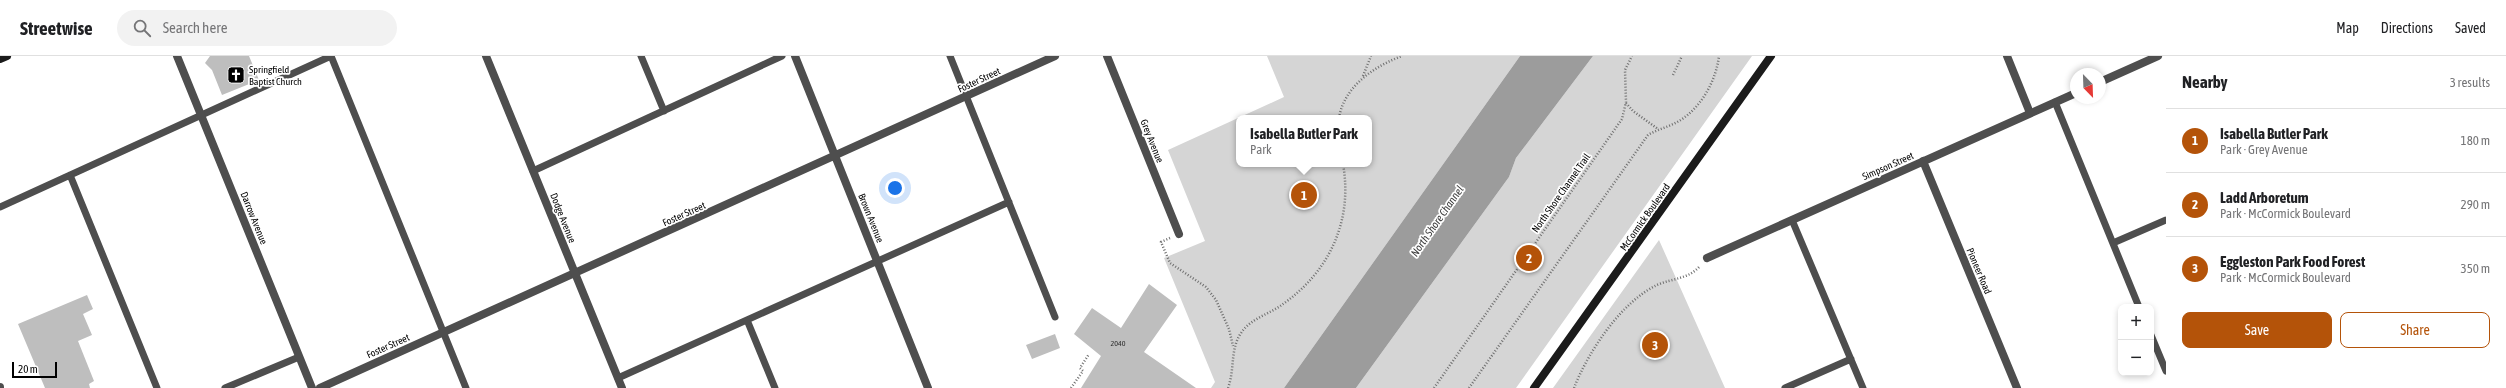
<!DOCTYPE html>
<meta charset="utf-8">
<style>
:root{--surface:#fff;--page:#f2f2f2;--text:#202124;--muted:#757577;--line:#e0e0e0;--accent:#b45309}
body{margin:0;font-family:"Asap Condensed",sans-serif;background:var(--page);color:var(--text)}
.controls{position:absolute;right:12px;bottom:12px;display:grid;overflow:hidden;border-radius:8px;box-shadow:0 2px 6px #0003}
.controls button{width:36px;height:36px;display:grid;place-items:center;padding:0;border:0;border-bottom:1px solid var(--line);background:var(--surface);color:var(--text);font:20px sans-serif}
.compass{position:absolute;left:2070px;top:12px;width:36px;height:36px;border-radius:50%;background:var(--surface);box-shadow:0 2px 6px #0003;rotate:157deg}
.scale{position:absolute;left:12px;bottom:10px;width:45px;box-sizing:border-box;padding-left:4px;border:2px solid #000;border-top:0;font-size:11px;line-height:14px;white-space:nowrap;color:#000;-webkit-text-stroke:3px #fff;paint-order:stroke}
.you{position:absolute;left:895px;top:132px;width:14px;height:14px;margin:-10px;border:3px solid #fff;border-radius:50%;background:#1a73e8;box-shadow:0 0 0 6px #1a73e833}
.badge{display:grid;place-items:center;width:26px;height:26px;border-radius:50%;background:var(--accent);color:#fff;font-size:13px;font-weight:700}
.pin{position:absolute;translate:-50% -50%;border:2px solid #fff;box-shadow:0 1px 4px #0006}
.popup{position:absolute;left:1236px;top:59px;width:136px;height:52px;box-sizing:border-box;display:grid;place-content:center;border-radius:8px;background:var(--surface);filter:drop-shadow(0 1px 3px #0005);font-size:13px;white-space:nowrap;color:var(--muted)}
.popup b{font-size:15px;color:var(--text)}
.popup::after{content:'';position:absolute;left:50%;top:100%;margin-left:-8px;border:8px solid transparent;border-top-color:var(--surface)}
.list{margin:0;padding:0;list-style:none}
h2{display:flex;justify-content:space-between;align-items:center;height:52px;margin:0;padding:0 16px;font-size:17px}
h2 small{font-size:13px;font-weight:400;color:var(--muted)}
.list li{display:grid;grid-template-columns:26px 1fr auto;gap:12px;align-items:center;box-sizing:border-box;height:64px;padding:0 16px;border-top:1px solid var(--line)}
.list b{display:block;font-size:15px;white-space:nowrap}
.list p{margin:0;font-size:13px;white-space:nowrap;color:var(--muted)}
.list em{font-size:13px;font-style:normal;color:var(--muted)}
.actions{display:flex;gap:8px;padding:12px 16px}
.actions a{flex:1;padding:9px 0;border:1px solid var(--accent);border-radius:8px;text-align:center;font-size:14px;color:var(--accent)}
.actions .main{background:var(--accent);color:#fff}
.icon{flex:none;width:22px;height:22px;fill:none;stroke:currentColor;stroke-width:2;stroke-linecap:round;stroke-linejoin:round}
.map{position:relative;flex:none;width:2166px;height:332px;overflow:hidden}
header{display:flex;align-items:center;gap:24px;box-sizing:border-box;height:56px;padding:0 20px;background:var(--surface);border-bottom:1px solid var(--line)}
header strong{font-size:19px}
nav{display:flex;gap:22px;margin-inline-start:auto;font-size:14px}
.search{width:280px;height:36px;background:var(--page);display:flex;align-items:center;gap:10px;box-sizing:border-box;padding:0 14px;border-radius:22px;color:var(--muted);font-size:15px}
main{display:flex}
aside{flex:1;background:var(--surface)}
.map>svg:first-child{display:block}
</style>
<header>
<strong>Streetwise</strong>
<div class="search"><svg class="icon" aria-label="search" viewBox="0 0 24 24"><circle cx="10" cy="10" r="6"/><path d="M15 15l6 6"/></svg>Search here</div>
<nav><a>Map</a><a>Directions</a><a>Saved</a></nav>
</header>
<main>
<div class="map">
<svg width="2166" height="332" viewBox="0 0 2166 332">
<rect width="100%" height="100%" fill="#fff"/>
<!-- green -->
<path fill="#d5d5d5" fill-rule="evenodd" d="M 1267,0 L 1520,0 L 1284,332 L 1211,332 L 1215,326 L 1164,202 L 1205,185 L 1168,94 L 1284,41 ZM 1239,62 L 1369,62 L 1369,108 L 1239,108 Z
M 1593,0 L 1752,0 L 1516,332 L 1356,332 L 1509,121 L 1516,102 Z
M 1659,184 L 1725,332 L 1553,332 Z"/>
<!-- water -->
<path fill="#9c9c9c" d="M 1520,0 L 1593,0 L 1516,102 L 1509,121 L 1356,332 L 1284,332 Z"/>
<!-- building -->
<path fill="#bebebe" d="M 210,0 L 249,0 L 259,24 L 222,39 L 212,14 L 205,7 Z
M 1149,228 L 1177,249 L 1144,296 L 1196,332 L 1081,332 L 1101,300 L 1074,278 L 1092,252 L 1121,272 Z
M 87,239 L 93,253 L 83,258 L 92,279 L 78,285 L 94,325 L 89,328 L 90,332 L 45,332 L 18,268 Z
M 1055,278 L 1060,292 L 1032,303 L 1026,289 Z"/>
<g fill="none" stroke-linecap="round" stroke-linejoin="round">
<!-- path -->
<path stroke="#707070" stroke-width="2.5" stroke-dasharray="1 2" stroke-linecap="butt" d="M 1673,19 L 1682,0
M 1363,20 L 1371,0
M 1626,47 L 1633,55 L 1658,73
M 1339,62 C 1344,30 1375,10 1402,0
M 1170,182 L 1161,186 L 1170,207 L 1206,231 L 1216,244 L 1229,273 L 1233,290
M 1071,332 L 1083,315 L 1080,312 L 1089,298
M 1228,332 C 1235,313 1230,293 1241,277 C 1251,262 1270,258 1283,248 C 1330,215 1353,164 1343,108
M 1434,332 L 1622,63 L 1626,46 L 1625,14 L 1632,0
M 1469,332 L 1648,79 C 1658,73 1669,71 1679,65 C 1701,52 1716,25 1719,0
M 1574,332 C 1588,296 1621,246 1657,229 C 1673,222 1689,223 1700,210"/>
<!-- service -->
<path stroke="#4e4e4e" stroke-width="7" d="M 331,0 L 466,332
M 641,0 L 664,55
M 950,0 L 1055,261
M 2055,46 L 2139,251
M 533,115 L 782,0
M 70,119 L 157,332
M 0,151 L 331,0
M 1792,164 L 1863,332
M 2113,187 L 2166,164
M 747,264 L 775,332
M 2151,279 L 2166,315
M 618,322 L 1009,146
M 225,332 L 299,301
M 1785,332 L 1851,303"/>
<!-- minor -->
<path stroke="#4e4e4e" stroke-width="8" d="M 177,0 L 312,332
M 795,0 L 928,332
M 1107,0 L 1179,178
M 2007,0 L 2030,57
M 2100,26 L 2158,0
M 1923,105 L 2017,332
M 1707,202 L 2076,37
M 0,331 L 0,332
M 320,332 L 1055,0"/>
<!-- tertiary -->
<path stroke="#4e4e4e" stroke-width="8" d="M 486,0 L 622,332"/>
<!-- secondary -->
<path stroke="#1b1b1b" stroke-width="8" d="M 0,3 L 7,0
M 1534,332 L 1771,0"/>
</g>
<!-- icons -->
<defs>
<g id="church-square" transform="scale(0.9)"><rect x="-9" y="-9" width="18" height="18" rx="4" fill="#000" stroke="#fff"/><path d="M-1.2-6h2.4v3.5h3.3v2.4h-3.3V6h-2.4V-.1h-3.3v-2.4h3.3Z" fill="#fff"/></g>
</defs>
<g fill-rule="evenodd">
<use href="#church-square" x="236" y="19"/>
</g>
<g text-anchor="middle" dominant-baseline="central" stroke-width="3.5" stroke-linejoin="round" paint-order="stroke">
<!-- number labels -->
<g font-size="8" fill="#303030">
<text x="1118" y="287">2040</text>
</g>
<!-- poi labels -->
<g font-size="10" fill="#000" stroke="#fff" text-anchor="start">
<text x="249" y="13">Springfield<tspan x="249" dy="12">Baptist Church</tspan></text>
</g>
<!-- street labels -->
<g font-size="10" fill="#000" stroke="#fff">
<text transform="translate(979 24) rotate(-25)">Foster Street</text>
<text transform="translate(1152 85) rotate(68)">Grey Avenue</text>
<text transform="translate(1888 110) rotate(-24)">Simpson Street</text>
<text transform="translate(1561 137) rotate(-55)">North Shore Channel Trail</text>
<text transform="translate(684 158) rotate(-24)">Foster Street</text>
<text transform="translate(1645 161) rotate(-55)">McCormick Boulevard</text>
<text transform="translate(254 162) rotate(68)">Darrow Avenue</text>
<text transform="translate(563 162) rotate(68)">Dodge Avenue</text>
<text transform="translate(871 162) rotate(68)">Brown Avenue</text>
<text transform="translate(1979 215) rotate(67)">Pioneer Road</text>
<text transform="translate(388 290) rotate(-24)">Foster Street</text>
</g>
<!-- water labels -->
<g font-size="11" font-style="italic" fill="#3d3d3d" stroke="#fff">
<text transform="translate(1437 165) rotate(-55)">North Shore Channel</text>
</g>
</g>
</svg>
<div class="controls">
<button>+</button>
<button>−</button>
</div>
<svg class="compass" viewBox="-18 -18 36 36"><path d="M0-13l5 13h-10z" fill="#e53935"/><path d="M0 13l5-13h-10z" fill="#757577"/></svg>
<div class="scale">20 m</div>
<div class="you"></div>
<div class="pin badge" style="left:1304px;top:139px">1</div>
<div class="popup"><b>Isabella Butler Park</b>Park</div>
<div class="pin badge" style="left:1529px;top:202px">2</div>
<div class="pin badge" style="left:1655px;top:289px">3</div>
</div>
<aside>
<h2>Nearby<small>3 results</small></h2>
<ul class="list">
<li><span class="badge">1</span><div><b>Isabella Butler Park</b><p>Park · Grey Avenue</p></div><em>180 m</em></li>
<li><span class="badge">2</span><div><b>Ladd Arboretum</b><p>Park · McCormick Boulevard</p></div><em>290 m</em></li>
<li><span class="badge">3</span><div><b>Eggleston Park Food Forest</b><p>Park · McCormick Boulevard</p></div><em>350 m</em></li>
</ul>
<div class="actions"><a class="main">Save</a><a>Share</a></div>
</aside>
</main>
